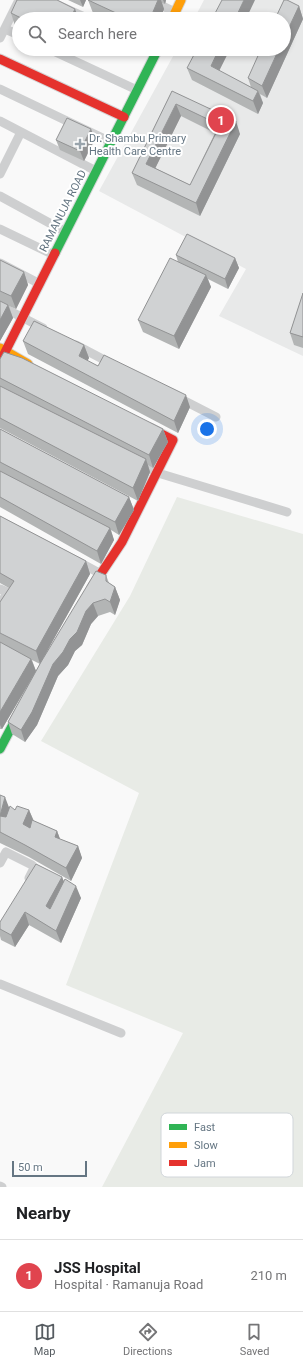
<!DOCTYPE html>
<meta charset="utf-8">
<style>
:root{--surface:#fff;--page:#f2f2f2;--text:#202124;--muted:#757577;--line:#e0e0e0;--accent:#565c61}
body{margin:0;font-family:Roboto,sans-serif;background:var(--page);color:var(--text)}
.scale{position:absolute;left:12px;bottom:10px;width:75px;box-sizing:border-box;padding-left:4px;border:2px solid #657683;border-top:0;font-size:11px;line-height:14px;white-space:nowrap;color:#657683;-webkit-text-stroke:3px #fff;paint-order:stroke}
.you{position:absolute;left:207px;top:429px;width:14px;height:14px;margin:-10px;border:3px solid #fff;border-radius:50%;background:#1a73e8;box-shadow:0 0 0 6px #1a73e833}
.badge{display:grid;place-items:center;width:26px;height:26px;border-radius:50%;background:var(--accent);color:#fff;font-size:13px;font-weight:700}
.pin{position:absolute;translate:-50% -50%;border:2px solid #fff;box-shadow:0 1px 4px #0006}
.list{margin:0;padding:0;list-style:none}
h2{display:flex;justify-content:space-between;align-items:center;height:52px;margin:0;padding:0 16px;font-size:17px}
h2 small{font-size:13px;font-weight:400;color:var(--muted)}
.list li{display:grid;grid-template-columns:26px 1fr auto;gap:12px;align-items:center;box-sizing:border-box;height:72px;padding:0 16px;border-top:1px solid var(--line)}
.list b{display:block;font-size:15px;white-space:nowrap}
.list p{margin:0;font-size:13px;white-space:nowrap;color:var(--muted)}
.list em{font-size:13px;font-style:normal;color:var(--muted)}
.icon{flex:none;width:22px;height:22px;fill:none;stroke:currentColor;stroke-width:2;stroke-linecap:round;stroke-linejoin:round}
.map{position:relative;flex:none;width:303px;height:1187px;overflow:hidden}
.search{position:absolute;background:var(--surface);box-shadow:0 2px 6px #0003;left:12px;right:12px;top:12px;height:44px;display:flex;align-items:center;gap:10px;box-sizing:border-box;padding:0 14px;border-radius:22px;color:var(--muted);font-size:15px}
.sheet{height:124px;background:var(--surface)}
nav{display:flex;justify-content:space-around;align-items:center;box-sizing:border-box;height:56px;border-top:1px solid var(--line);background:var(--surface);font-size:11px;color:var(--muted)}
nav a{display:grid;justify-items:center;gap:2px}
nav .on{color:var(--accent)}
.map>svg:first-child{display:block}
</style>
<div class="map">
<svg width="303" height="1187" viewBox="0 0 303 1187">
<rect width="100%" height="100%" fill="#f9f9f9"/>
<!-- built -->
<path fill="#e8e9e9" d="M 204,0 L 303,0 L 303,356 L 219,316 L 246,269 L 99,191 L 177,49 L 284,49 L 284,19 L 194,19 Z"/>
<!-- green -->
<path fill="#e8ebe6" d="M 177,497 L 303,534 L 303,1187 L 102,1187 L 183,1033 L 66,985 L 139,793 L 41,741 L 130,596 Z"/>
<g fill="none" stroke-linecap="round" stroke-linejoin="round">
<!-- fast casing -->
<g stroke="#d5d6d7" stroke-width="11">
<path id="fast" d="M 55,253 L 158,49
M 0,749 L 19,713"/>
</g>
<!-- slow casing -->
<g stroke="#d5d6d7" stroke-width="11">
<path id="slow" d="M 172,19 L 181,0
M 0,348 L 28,364"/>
</g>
<!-- jam casing -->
<g stroke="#d5d6d7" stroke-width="11">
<path id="jam" d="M 0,59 L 124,117
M 0,362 L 55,253
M 92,587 L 122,542 L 173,440 L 150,428"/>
</g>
<!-- street -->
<path stroke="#cecfd0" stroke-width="9" d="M 47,0 L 89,19
M 150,0 L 175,12
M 5,29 L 19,35
M 0,38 L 19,0
M 49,49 L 137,90
M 0,89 L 111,142
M 0,121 L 96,171
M 0,174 L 21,132
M 0,196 L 66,232
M 0,229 L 54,255
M 0,263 L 40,284
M 0,306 L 43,328
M 76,345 L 112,364
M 179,398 L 216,417
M 138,463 L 158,473 L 287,512
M 77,561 L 101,574
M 0,589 L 7,592 L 0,606
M 0,863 L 6,852 L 32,865 L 34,868 L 29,878
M 0,984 L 121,1033
M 0,1186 L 2,1187"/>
<!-- fast -->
<use href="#fast" stroke="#30b455" stroke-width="9"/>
<!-- slow -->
<use href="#slow" stroke="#ff9f0a" stroke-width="9"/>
<!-- jam -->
<use href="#jam" stroke="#e5322d" stroke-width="9"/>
</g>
<!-- wall -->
<path fill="#b3b5b5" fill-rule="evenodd" d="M 68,0 L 86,0 L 83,7 Z
M 88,0 L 166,0 L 165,4 L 162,3 L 164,9 L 160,19 L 106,19 L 93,13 Z
M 299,6 L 303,19 L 267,98 L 260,94 L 263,103 L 258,114 L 192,80 L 187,68 L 230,49 L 219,71 L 251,87 L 248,78 Z
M 11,13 L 79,19 L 19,19 L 19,27 L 15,26 Z
M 172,91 L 240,134 L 200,216 L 137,185 L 132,173 ZM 181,116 L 215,133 L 190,185 L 155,168 Z
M 95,139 L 84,161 L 60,150 L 56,140 Z
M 176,255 L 235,258 L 239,268 L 228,289 L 208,279 L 211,287 L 179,349 L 143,332 L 138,320 L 178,262 Z
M 0,260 L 24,272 L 28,285 L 16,309 L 9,306 L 13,318 L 0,341 Z
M 303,293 L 303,348 L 294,345 L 290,333 Z
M 23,341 L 84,345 L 89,358 L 87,361 L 190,407 L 178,433 L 28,354 Z
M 0,359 L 163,429 L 168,442 L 153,468 L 148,465 L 150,472 L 138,501 L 0,428 Z
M 0,429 L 129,497 L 134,510 L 119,535 L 111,530 L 114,540 L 101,564 L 0,507 Z
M 0,516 L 86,561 L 90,574 L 47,651 L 106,575 L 109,583 L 115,587 L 120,600 L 115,615 L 110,612 L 98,616 L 91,624 L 82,645 L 75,651 L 68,665 L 58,676 L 37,725 L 25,742 L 12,734 L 8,722 L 30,682 L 2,729 L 0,729 L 0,602 L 9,588 L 0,583 ZM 32,660 L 40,664 L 36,671 Z
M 0,795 L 9,808 L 15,810 L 29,810 L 34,821 L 57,831 L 60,839 L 78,846 L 82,858 L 71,881 L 29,857 L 0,843 Z
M 62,877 L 64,882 L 81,898 L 61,943 L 29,925 L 15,947 L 1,940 L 0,936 L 0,922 Z"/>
<!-- shaded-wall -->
<path fill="#929394" d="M 80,0 L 86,0 L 83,7 Z
M 158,0 L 161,0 L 164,9 L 160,19 L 150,19 Z
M 163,0 L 166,0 L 165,4 Z
M 244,0 L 255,0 L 246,19 L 235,19 Z
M 299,6 L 303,19 L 267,98 L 262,86 L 279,49 L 284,49 L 284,38 Z
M 75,9 L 79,19 L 70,19 Z
M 219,49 L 230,49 L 215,79 L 211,66 Z
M 258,91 L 263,103 L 258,114 L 253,101 Z
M 176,104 L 181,116 L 151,177 L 146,164 Z
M 236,121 L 240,134 L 200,216 L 196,203 Z
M 91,129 L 95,139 L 84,161 L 80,151 Z
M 235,258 L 239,268 L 228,289 L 225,279 Z
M 24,272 L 28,285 L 16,309 L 11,296 Z
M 206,275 L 211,287 L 179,349 L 174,336 Z
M 8,305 L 13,318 L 0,341 L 0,320 Z
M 84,345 L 89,358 L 83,369 L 79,356 Z
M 186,395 L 190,407 L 178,433 L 174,421 Z
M 163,429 L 168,442 L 153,468 L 149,455 Z
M 146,459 L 150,472 L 138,501 L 133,488 Z
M 129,497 L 134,510 L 119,535 L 115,522 Z
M 110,528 L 114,540 L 101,564 L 97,551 Z
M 86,561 L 90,574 L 40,664 L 36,651 Z
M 115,587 L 120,600 L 115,615 L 110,602 Z
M 93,603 L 98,616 L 91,624 L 82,645 L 75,651 L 68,665 L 58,676 L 37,725 L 25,742 L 21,730 L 53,664 L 70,639 L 86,611 Z
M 31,659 L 36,671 L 2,729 L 0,725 L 0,712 Z
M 5,797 L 10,810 L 5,828 L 0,816 Z
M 29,810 L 34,822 L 28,837 L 23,824 Z
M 57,831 L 62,844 L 55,837 Z
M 78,846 L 82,858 L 71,881 L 66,868 Z
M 62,877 L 67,889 L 50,918 L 46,906 Z
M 76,886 L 81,898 L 61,943 L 56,931 Z
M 25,912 L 29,925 L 15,947 L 11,935 Z"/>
<!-- building -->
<path fill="#d0d2d3" stroke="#929394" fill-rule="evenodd" d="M 17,0 L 57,0 L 75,9 L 70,19 L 23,19 L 11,13 Z
M 88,0 L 158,0 L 150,19 L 129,19 Z
M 222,0 L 244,0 L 235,19 L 212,19 Z
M 284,0 L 287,0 L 299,6 L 284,38 L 284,19 L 275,19 Z
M 197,49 L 219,49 L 211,66 L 258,91 L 253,101 L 187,68 Z
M 261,49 L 279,49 L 262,86 L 248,78 Z
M 172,91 L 236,121 L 196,203 L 132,173 ZM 176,104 L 220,125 L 190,185 L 146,164 Z
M 67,118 L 91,129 L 80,151 L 56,140 Z
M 187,234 L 235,258 L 225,279 L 176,255 Z
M 170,258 L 206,275 L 174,336 L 138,320 Z
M 0,260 L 24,272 L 11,296 L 0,291 Z
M 303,293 L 303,337 L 290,333 Z
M 0,301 L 8,305 L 0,320 Z
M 34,321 L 84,345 L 79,356 L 98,366 L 104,355 L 186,395 L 174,421 L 23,341 Z
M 4,352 L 22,358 L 163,429 L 149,455 L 0,378 L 0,359 Z
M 0,386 L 146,459 L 133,488 L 0,418 Z
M 0,429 L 129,497 L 115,522 L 0,462 Z
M 0,471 L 110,528 L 97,551 L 0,497 Z
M 0,516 L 86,561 L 36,651 L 0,633 L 0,602 L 14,581 L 0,573 Z
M 96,571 L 106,575 L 106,581 L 115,587 L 110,602 L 105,599 L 93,603 L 86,611 L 77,632 L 70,639 L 63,652 L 53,664 L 32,712 L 21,730 L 8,722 L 41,662 Z
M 0,642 L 31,659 L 0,712 Z
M 0,795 L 5,797 L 0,816 L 6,817 L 10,806 L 15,810 L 17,806 L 29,810 L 23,824 L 30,828 L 32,820 L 57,831 L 55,837 L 78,846 L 66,868 L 25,845 L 0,832 Z
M 36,864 L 62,877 L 46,906 L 50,909 L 65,879 L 76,886 L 56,931 L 25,912 L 11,935 L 0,929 L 0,922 Z"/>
<!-- markers -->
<path fill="#99a4ac" stroke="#fff" stroke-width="1.5" d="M78 138h4v4h4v4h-4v4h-4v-4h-4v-4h4z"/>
<g text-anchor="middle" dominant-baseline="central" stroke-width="4" stroke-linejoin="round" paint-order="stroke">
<!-- poi labels -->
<g font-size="11" fill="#657683" stroke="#fff" text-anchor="start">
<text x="89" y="138">Dr. Shambu Primary<tspan x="89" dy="13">Health Care Centre</tspan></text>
</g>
<!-- street labels -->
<g font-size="11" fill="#657683" stroke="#fff">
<text transform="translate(63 211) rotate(-63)">RAMANUJA ROAD</text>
</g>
</g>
<!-- legend -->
<rect x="161" y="1113" width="132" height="64" rx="6" fill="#fff" stroke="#d1d6da" stroke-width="1"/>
<rect x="169" y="1124" width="18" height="6" fill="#30b455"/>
<rect x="169" y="1142" width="18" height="6" fill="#ff9f0a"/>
<rect x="169" y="1160" width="18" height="6" fill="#e5322d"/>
<g font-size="11" fill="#657683">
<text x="194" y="1131">Fast</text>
<text x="194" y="1149">Slow</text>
<text x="194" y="1167">Jam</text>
</g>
</svg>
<div class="scale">50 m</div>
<div class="you"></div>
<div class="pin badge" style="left:221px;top:120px;background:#e0444e">1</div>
<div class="search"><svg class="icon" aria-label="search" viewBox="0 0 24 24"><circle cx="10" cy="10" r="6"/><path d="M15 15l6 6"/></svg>Search here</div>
</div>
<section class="sheet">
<h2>Nearby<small></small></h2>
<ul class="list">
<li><span class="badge" style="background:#e0444e">1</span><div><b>JSS Hospital</b><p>Hospital · Ramanuja Road</p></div><em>210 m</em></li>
</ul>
</section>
<nav>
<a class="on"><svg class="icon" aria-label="map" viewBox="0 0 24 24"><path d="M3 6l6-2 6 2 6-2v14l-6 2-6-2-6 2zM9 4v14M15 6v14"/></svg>Map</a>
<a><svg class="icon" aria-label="directions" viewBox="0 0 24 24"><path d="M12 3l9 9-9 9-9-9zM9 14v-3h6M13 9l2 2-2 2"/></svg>Directions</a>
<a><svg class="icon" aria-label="saved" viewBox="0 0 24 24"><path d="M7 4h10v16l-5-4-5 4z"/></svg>Saved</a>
</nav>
